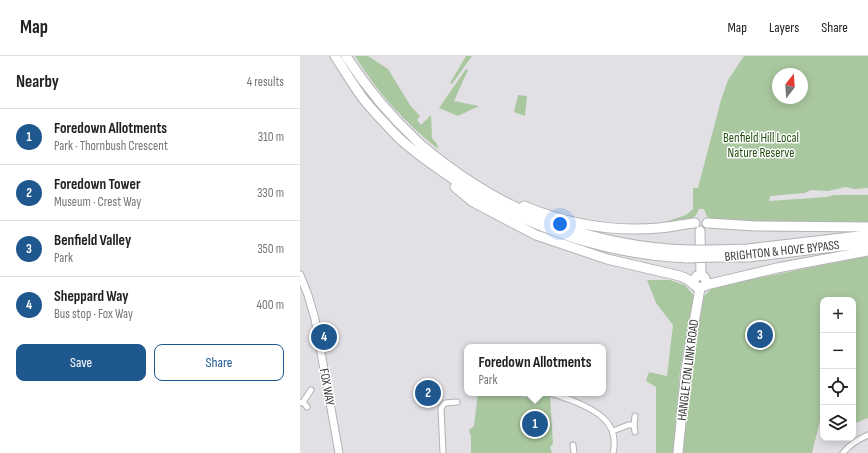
<!DOCTYPE html>
<meta charset="utf-8">
<style>
:root{--surface:#fff;--page:#f2f2f2;--text:#222;--muted:#767676;--line:#e0e0e0;--accent:#1f578f}
body{margin:0;font-family:"Sofia Sans Condensed",sans-serif;background:var(--page);color:var(--text)}
.controls{position:absolute;right:12px;bottom:12px;display:grid;overflow:hidden;border-radius:8px;box-shadow:0 2px 10px #0003}
.controls button{width:36px;height:36px;display:grid;place-items:center;padding:0;border:0;border-bottom:1px solid var(--line);background:var(--surface);color:var(--text);font:20px sans-serif}
.compass{position:absolute;left:472px;top:12px;width:36px;height:36px;border-radius:50%;background:var(--surface);box-shadow:0 2px 10px #0003;rotate:17deg}
.you{position:absolute;left:260px;top:168px;width:14px;height:14px;margin:-10px;border:3px solid #fff;border-radius:50%;background:#1a73e8;box-shadow:0 0 0 6px #1a73e833}
.badge{display:grid;place-items:center;width:26px;height:26px;border-radius:50%;background:var(--accent);color:#fff;font-size:13px;font-weight:700}
.pin{position:absolute;translate:-50% -50%;border:2px solid #fff;box-shadow:0 1px 4px #0006}
.popup{position:absolute;left:164px;top:288px;width:142px;height:52px;box-sizing:border-box;display:grid;place-content:center;border-radius:8px;background:var(--surface);filter:drop-shadow(0 1px 3px #0005);font-size:13px;white-space:nowrap;color:var(--muted)}
.popup b{font-size:15px;color:var(--text)}
.popup::after{content:'';position:absolute;left:50%;top:100%;margin-left:-8px;border:8px solid transparent;border-top-color:var(--surface)}
.list{margin:0;padding:0;list-style:none}
h2{display:flex;justify-content:space-between;align-items:center;height:52px;margin:0;padding:0 16px;font-size:17px}
h2 small{font-size:13px;font-weight:400;color:var(--muted)}
.list li{display:grid;grid-template-columns:26px 1fr auto;gap:12px;align-items:center;box-sizing:border-box;height:56px;padding:0 16px;border-top:1px solid var(--line)}
.list b{display:block;font-size:15px;white-space:nowrap}
.list p{margin:0;font-size:13px;white-space:nowrap;color:var(--muted)}
.list em{font-size:13px;font-style:normal;color:var(--muted)}
.actions{display:flex;gap:8px;padding:12px 16px}
.actions a{flex:1;padding:9px 0;border:1px solid var(--accent);border-radius:8px;text-align:center;font-size:14px;color:var(--accent)}
.actions .main{background:var(--accent);color:#fff}
.icon{flex:none;width:22px;height:22px;fill:none;stroke:currentColor;stroke-width:2;stroke-linecap:round;stroke-linejoin:round}
.map{position:relative;flex:none;width:568px;height:397px;overflow:hidden}
header{display:flex;align-items:center;gap:24px;box-sizing:border-box;height:56px;padding:0 20px;background:var(--surface);border-bottom:1px solid var(--line)}
header strong{font-size:19px}
nav{display:flex;gap:22px;margin-inline-start:auto;font-size:14px}
main{display:flex}
aside{flex:1;background:var(--surface)}
.map>svg:first-child{display:block}
</style>
<header>
<strong>Map</strong>
<nav><a>Map</a><a>Layers</a><a>Share</a></nav>
</header>
<main>
<aside>
<h2>Nearby<small>4 results</small></h2>
<ul class="list">
<li><span class="badge">1</span><div><b>Foredown Allotments</b><p>Park · Thornbush Crescent</p></div><em>310 m</em></li>
<li><span class="badge">2</span><div><b>Foredown Tower</b><p>Museum · Crest Way</p></div><em>330 m</em></li>
<li><span class="badge">3</span><div><b>Benfield Valley</b><p>Park</p></div><em>350 m</em></li>
<li><span class="badge">4</span><div><b>Sheppard Way</b><p>Bus stop · Fox Way</p></div><em>400 m</em></li>
</ul>
<div class="actions"><a class="main">Save</a><a>Share</a></div>
</aside>
<div class="map">
<svg width="568" height="397" viewBox="0 0 568 397">
<rect width="100%" height="100%" fill="#e2e0e4"/>
<!-- green -->
<path fill="#aac8a0" fill-rule="evenodd" d="M 55,0 L 68,0 L 88,13 L 110,49 L 120,60 L 117,64 L 121,69 L 131,59 L 132,82 L 137,88 L 138,93 C 104,66 77,36 55,0 Z
M 166,0 L 172,0 L 152,28 L 150,27 Z
M 444,0 L 568,0 L 568,132 L 554,133 L 546,131 L 528,135 L 511,134 L 505,137 L 470,140 L 469,145 L 526,141 L 534,139 L 568,139 L 568,168 L 555,169 L 418,164 L 407,161 L 404,153 L 399,153 C 394,168 379,167 366,170 L 365,166 L 386,159 L 393,153 L 393,132 L 398,132 L 421,44 L 428,24 ZM 478,18 L 502,18 L 502,42 L 478,42 Z
M 166,13 L 168,14 L 154,45 L 179,50 L 158,60 L 139,52 Z
M 218,39 L 227,40 L 225,60 L 214,56 Z
M 568,200 L 568,362 L 553,368 L 553,244 L 523,244 L 523,361 L 521,361 L 512,397 L 382,397 L 391,315 L 403,241 L 413,231 Z
M 347,224 L 370,224 L 385,229 L 394,240 L 380,314 L 374,397 L 356,397 L 356,331 L 346,325 L 349,316 L 367,320 L 373,269 L 356,247 Z
M 178,337 L 224,337 L 222,341 L 250,340 L 253,388 L 250,391 L 252,397 L 171,397 L 171,380 L 169,375 L 170,373 L 174,370 Z"/>
<g fill="none" stroke-linecap="round" stroke-linejoin="round">
<!-- street casing -->
<g stroke="#b3b2b6" stroke-width="7">
<path id="street" d="M 250,337 C 258,339 264,342 271,344 C 296,354 320,366 313,397
M 230,338 L 237,337
M 3,346 L 7,351
M 0,347 L 3,346 L 11,334
M 334,369 L 335,360
M 313,375 L 328,369 L 334,369 L 335,376
M 273,389 L 274,397
M 143,397 L 141,352 L 145,347 L 157,346
M 543,397 C 550,388 558,384 568,379"/>
</g>
<!-- secondary casing -->
<g stroke="#b3b2b6" stroke-width="9">
<path id="secondary" d="M 0,219 L 8,239 L 15,263 L 39,397"/>
</g>
<!-- highway casing -->
<g stroke="#b3b2b6" stroke-width="11">
<path id="highway" d="M 35,0 C 45,15 54,31 65,45 C 74,56 84,66 94,77 C 108,92 126,104 143,116 C 217,168 297,198 388,202
M 46,0 C 66,31 90,60 118,86 C 126,94 135,100 144,107 C 215,161 299,191 389,194
M 155,131 L 173,146 L 236,179 L 307,203 L 380,220 L 387,223 L 398,232 L 405,230 C 407,226 406,222 402,219 L 397,220 L 394,224 L 394,228
M 224,150 C 267,168 313,176 359,172 C 371,171 383,168 395,167
M 407,167 L 456,170 L 568,171
M 400,175 L 401,219
M 414,194 L 448,193 L 568,179
M 414,201 L 448,201 L 568,187
M 406,229 L 477,212 L 568,195
M 378,397 L 386,314 L 400,232"/>
</g>
<!-- street -->
<use href="#street" stroke="#fff" stroke-width="5"/>
<!-- secondary -->
<use href="#secondary" stroke="#fff" stroke-width="7"/>
<!-- highway -->
<use href="#highway" stroke="#fff" stroke-width="9"/>
<!-- highway-bridge casing -->
<g stroke="#b3b2b6" stroke-width="11" stroke-linecap="butt">
<path id="highway-bridge" d="M 389,194 L 414,194
M 388,202 L 414,201"/>
</g>
<!-- highway-bridge -->
<use href="#highway-bridge" stroke="#fff" stroke-width="9"/>
</g>
<g text-anchor="middle" dominant-baseline="central" stroke-width="3" stroke-linejoin="round" paint-order="stroke">
<!-- park labels -->
<g font-size="13" fill="#245111" stroke="#fff">
<text x="461" y="82">Benfield Hill Local<tspan x="461" dy="15">Nature Reserve</tspan></text>
</g>
<!-- street labels -->
<g font-size="13" fill="#3b3a3c" stroke="#fff">
<text transform="translate(482 195) rotate(-6)">BRIGHTON &amp; HOVE BYPASS</text>
<text transform="translate(388 314) rotate(-83)">HANGLETON LINK ROAD</text>
<text transform="translate(27 331) rotate(80)">FOX WAY</text>
</g>
</g>
</svg>
<div class="controls">
<button>+</button>
<button>−</button>
<button><svg class="icon" aria-label="locate" viewBox="0 0 24 24"><circle cx="12" cy="12" r="6"/><path d="M12 2v4M12 18v4M2 12h4M18 12h4"/></svg></button>
<button><svg class="icon" aria-label="layers" viewBox="0 0 24 24"><path d="M12 4l9 5-9 5-9-5zM3 14l9 5 9-5"/></svg></button>
</div>
<svg class="compass" viewBox="-18 -18 36 36"><path d="M0-13l5 13h-10z" fill="#e53935"/><path d="M0 13l5-13h-10z" fill="#767676"/></svg>
<div class="you"></div>
<div class="pin badge" style="left:235px;top:368px">1</div>
<div class="popup"><b>Foredown Allotments</b>Park</div>
<div class="pin badge" style="left:128px;top:337px">2</div>
<div class="pin badge" style="left:460px;top:279px">3</div>
<div class="pin badge" style="left:24px;top:281px">4</div>
</div>
</main>
